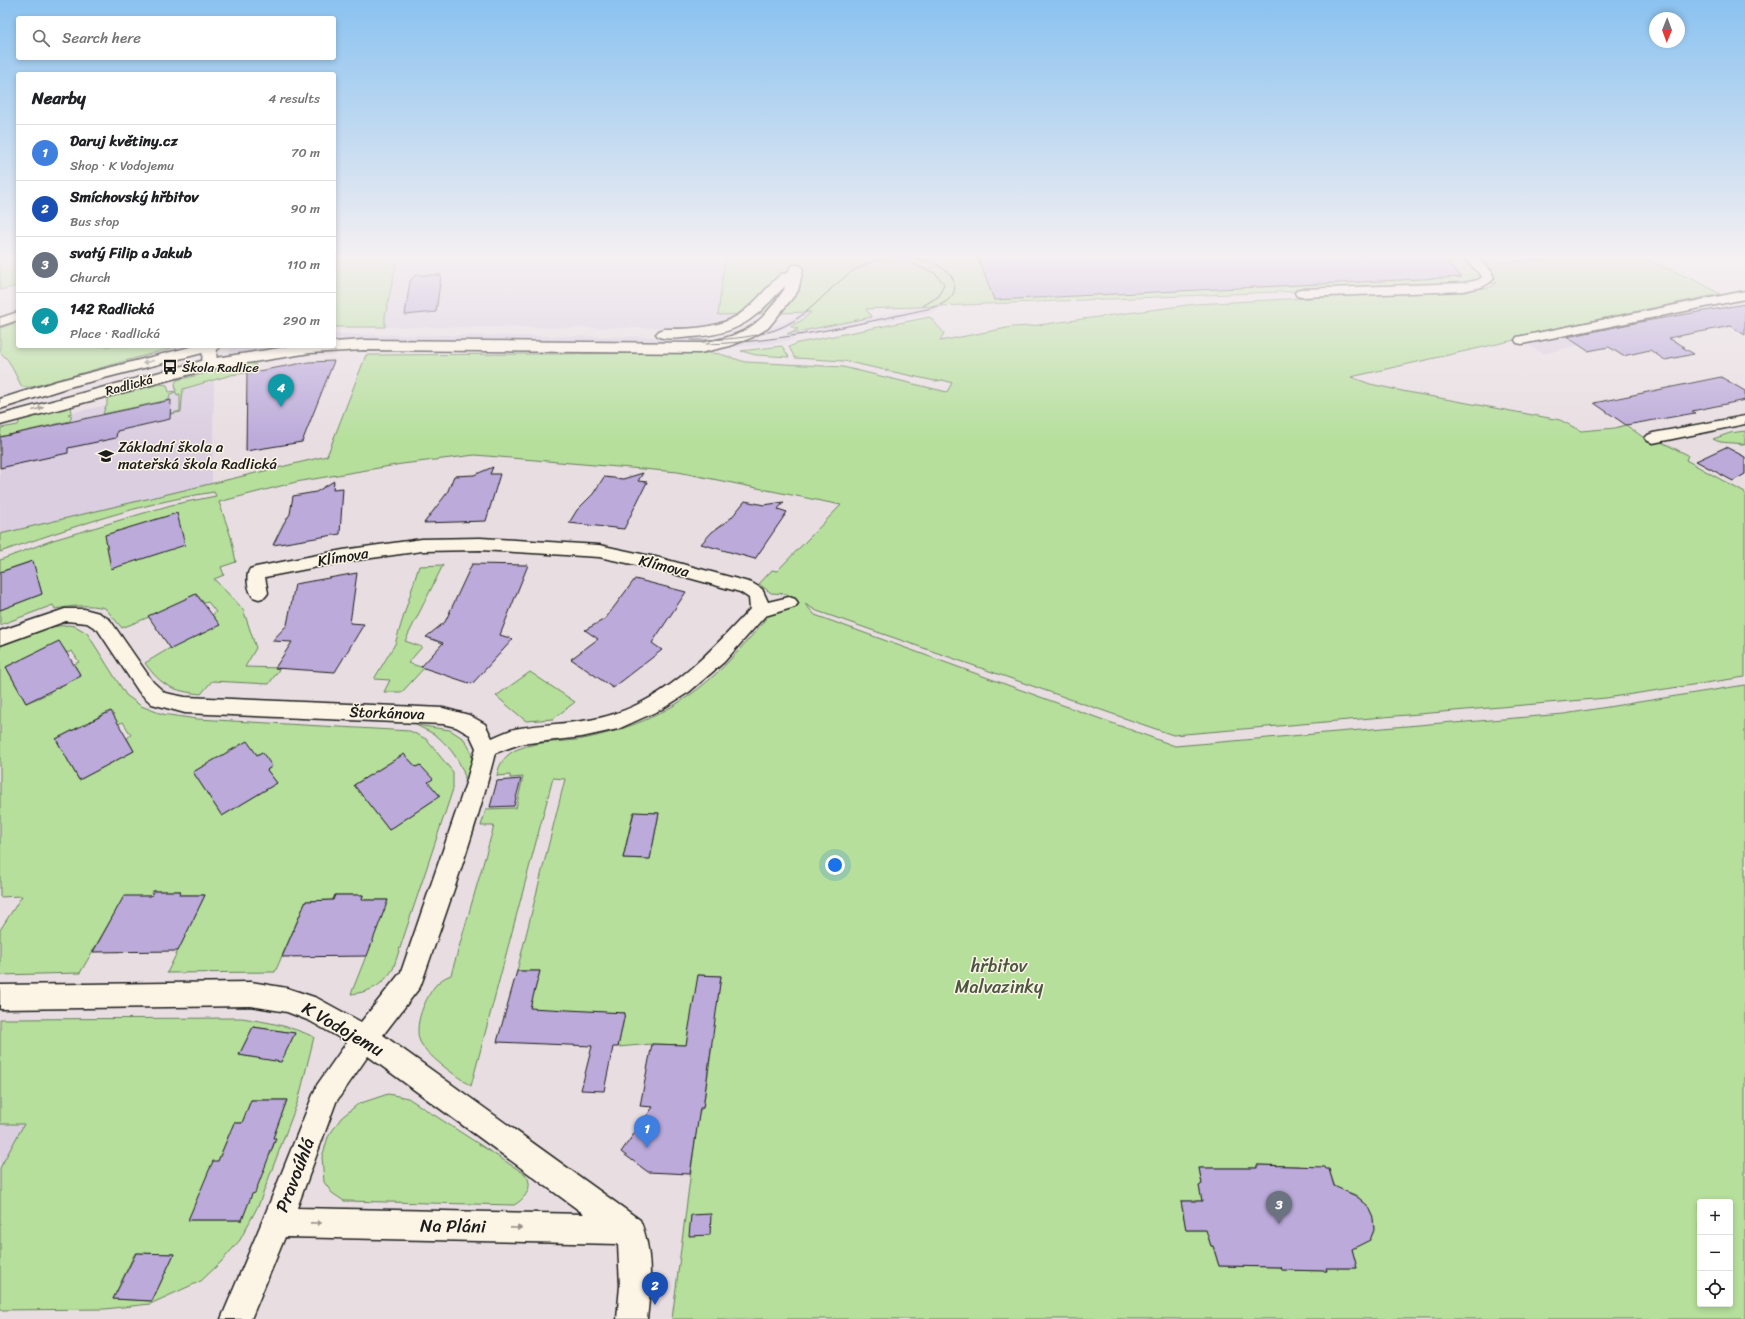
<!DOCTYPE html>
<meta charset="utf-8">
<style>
:root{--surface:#fff;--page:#f2f2f2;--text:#202124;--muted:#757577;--line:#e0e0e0;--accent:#1c1c1c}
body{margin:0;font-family:Sriracha,sans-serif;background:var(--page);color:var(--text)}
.controls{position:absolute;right:12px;bottom:12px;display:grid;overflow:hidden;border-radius:4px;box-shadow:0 2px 6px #0003}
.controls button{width:36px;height:36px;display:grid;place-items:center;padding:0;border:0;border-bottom:1px solid var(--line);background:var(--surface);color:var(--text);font:20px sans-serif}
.compass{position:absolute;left:1649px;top:12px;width:36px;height:36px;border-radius:50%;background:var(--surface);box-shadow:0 2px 6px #0003;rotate:181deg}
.you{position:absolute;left:835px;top:865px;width:14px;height:14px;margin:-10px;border:3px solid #fff;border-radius:50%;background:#1a73e8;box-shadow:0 0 0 6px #1a73e833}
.badge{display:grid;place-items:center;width:26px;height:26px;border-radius:50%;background:var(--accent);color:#fff;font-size:13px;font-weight:700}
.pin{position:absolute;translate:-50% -33px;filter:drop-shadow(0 1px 2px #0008)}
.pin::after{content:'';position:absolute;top:21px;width:14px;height:12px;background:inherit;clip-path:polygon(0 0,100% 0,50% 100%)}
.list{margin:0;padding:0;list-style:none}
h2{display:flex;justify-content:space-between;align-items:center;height:52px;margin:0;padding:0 16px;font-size:17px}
h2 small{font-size:13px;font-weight:400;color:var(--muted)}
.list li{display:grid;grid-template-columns:26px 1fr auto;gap:12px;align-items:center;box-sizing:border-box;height:56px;padding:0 16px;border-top:1px solid var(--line)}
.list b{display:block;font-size:15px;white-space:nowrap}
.list p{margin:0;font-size:13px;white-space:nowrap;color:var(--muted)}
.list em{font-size:13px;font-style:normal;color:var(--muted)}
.icon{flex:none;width:22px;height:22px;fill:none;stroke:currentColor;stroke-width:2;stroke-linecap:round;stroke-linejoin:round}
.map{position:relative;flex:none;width:1745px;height:1319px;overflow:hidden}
.search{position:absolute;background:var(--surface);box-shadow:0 2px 6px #0003;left:16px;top:16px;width:320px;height:44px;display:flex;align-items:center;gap:10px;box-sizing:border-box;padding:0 14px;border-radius:4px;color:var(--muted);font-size:15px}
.panel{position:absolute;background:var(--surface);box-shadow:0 2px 6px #0003;left:16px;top:72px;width:320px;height:276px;border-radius:4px}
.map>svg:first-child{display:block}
</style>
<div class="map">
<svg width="1745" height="1319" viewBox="0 0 1745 1319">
<rect width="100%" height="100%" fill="#e8dee2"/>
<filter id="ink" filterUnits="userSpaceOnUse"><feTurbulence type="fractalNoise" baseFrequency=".025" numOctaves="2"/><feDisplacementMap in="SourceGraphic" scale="8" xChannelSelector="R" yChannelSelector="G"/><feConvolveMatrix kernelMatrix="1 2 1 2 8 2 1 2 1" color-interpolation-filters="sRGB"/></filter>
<g filter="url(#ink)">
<!-- built -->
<path fill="#dacee0" d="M 398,257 L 604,257 L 700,259 L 767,263 L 736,315 L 710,324 L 680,328 L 639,328 L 385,327 L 385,316 Z
M 876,257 L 921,257 L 949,305 L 930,313 L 878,323 L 873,322 L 794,338 L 793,340 L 778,343 L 735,347 L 732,345 L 742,341 L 771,338 L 901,311 L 914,307 L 929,299 L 806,317 L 782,330 L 746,339 L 765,329 L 786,322 L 795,317 Z
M 334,334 L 696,337 L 701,340 L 700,343 L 334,343 Z
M 1566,334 L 1580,343 L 1580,345 L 1543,354 L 1524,342 Z
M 230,346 L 288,346 L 229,355 Z
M 214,382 L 212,484 L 0,534 L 0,428 Z
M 0,1124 L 25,1124 L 0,1168 Z"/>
<!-- green -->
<path fill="#b5df9b" stroke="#687e5c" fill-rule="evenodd" d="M 0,257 L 18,257 L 18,286 L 0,290 Z
M 334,257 L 398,257 L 385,316 L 385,327 L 334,327 Z
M 725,257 L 1489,257 L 1495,262 L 1640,257 L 1699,282 L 1720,294 L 1518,336 L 1519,339 L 1351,377 L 1370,384 L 1407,392 L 1560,420 L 1581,431 L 1615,428 L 1626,425 L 1647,440 L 1653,438 L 1688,455 L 1686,460 L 1745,493 L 1745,677 L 1606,698 L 1173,735 L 817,611 L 805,604 L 815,615 L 1175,746 L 1453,722 L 1454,723 L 1564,714 L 1745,685 L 1745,1319 L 672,1319 L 697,1124 L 700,1110 L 703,1108 L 712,1046 L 652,1044 L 618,1047 L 625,1013 L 529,1010 L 540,971 L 517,971 L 565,779 L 553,778 L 471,1086 C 458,1077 424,1055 419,1039 C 416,1028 420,1013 425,1003 C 431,990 437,980 451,975 L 494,826 L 481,826 L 486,809 L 516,808 L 523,777 L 510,778 L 510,775 L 497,776 C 498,764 507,753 518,749 C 540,740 565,743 588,738 C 653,723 696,699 740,649 C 750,637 761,627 769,613 L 789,607 L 787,594 L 771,593 L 759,584 L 772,570 L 777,571 L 841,505 L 678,472 L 475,455 L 402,464 L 296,482 L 219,502 L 231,537 L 236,562 L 221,567 L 224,575 L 214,579 L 243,609 L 256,648 L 245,667 L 280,668 L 269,684 L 212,681 L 201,694 C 173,691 161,686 145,663 L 170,648 L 219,625 L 212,615 L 216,612 L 208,602 L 204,603 L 196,594 L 149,617 L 122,628 L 105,608 C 88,604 72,606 55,609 L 53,605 L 0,625 L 0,610 L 42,594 L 32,561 L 0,572 L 0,560 L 53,540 L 171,505 L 216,496 L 214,492 C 141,503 70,528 0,552 L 0,534 L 327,456 L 366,355 L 712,353 L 720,354 L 745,362 L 843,367 L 947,392 L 952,383 L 943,380 L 935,381 L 844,361 L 795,358 L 789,347 L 798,343 L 930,317 L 944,333 L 940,341 L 1012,327 L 1031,326 L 1195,304 L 1476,289 L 1489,288 L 1497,283 L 866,309 L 872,317 L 787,334 L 798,329 L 790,326 L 801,321 L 811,312 L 718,315 ZM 633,813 L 659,813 L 650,859 L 623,858 ZM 698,975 L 721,976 L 714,1022 ZM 1257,1165 L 1299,1166 L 1300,1169 L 1329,1170 L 1336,1190 C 1343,1191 1351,1192 1357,1196 C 1377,1211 1384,1245 1351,1245 L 1357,1268 L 1326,1268 L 1327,1271 L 1282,1270 L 1281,1267 L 1219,1266 L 1213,1246 L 1211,1246 L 1209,1240 L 1210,1230 L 1186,1230 L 1181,1201 L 1205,1201 L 1199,1186 L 1202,1184 L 1199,1168 L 1257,1168 ZM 1700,1202 L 1730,1202 L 1730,1304 L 1700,1304 Z
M 18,322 L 18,346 L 179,346 L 32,387 L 22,387 L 8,360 L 0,352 L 0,328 Z
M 782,346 L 789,357 L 756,355 L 741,351 Z
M 251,363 L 256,365 L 253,372 L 231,375 L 183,389 L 181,412 L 170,414 L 180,411 L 180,394 L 177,395 L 176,392 L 170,394 L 169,400 L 103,414 L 105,408 L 107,406 L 107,398 L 160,384 L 167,385 L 169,392 L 176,391 L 175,383 L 177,380 Z
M 71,406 L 72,413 L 68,414 L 72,416 L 70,421 L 0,437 L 1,428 L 18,425 L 20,419 Z
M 1745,431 L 1745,445 C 1734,441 1723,445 1713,439 L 1730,433 Z
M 443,565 L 405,641 L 422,647 L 408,663 L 424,668 L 402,692 L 384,692 L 390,680 L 374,679 L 395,644 L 419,566 Z
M 68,625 L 75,626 L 87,633 L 126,695 L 141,706 L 162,714 L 197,719 L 410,731 L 426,739 L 453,772 L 453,789 L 393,969 C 382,986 370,992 351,994 L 388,900 L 362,900 L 363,895 L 335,895 L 333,900 L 306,901 L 275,972 L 167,973 L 205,895 L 179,895 L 181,891 L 153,891 L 151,896 L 124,897 L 80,973 L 0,975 L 0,930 L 22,896 L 0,897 L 0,646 L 50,627 ZM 59,642 L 67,653 L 72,651 L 79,662 L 74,664 L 81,676 L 50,691 L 50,693 L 26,703 L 6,667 ZM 110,711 L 118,724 L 123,722 L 131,735 L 127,738 L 134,751 L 79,780 L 56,739 ZM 247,742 L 257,755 L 262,752 L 272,767 L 267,770 L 277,783 L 222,816 L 193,772 ZM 404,754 L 416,767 L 420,765 L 432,779 L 428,782 L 440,796 L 389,830 L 354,785 Z
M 530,672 L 575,702 L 553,719 L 526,721 L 496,696 Z
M 416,725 L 450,730 L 464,739 L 471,751 L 472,760 L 466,782 C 463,765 452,749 438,737 C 432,732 423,729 416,725 Z
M 242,1018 C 267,1022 291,1026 314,1037 L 299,1098 L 259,1204 L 240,1240 L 221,1262 L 201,1281 L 150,1304 L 105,1309 L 0,1310 L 0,1168 L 24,1124 L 0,1124 L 0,1019 ZM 253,1027 L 295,1033 L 281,1061 L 239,1055 ZM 251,1100 L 287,1100 L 273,1138 L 276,1139 L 270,1155 L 266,1155 L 242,1220 L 188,1220 L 218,1161 L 234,1123 L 242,1123 ZM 135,1253 L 174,1254 L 152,1301 L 113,1299 Z
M 388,1094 L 408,1098 L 525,1174 C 535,1186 525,1199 514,1205 L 344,1201 L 332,1193 L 324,1182 L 322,1157 L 328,1137 L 341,1118 L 358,1104 Z"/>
<!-- building -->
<path fill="#bbaada" stroke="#1c1c1c" d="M 978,257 L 1441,257 L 1462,277 L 994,300 Z
M 415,275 L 441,275 L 436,312 L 405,315 L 410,281 Z
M 1745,304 L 1745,335 L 1731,326 L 1668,338 L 1685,347 L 1682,347 L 1694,354 L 1665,360 L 1650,350 L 1623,356 L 1609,347 L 1588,351 L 1567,337 L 1640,322 Z
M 334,361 L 302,442 L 246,451 L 247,373 L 309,362 Z
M 1721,377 L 1745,391 L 1745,400 L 1692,411 L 1695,413 L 1626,425 L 1594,403 Z
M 171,400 L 170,419 L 117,431 L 116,438 L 68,448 L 68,453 L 0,468 L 0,437 Z
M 1726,447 L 1745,457 L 1745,474 L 1733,481 L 1696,461 Z
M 493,467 L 490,474 L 500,474 L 486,521 L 424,523 L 447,493 L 454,476 L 474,475 Z
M 643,473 L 638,481 L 647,482 L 624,529 L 569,523 L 577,510 L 593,494 L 604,477 L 623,479 Z
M 334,481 L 333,489 L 343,488 L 340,534 L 273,545 L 284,523 L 290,514 L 293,496 L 316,492 Z
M 745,501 L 764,505 L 784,502 L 778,509 L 787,512 L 755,559 L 701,544 L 712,532 L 731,518 Z
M 177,513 L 185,545 L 111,569 L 105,535 Z
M 33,561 L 42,594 L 0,610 L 0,572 Z
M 472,564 L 528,565 L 500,635 L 513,639 L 472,684 L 421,667 L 443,643 L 426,637 L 445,622 Z
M 357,573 L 350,623 L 364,624 L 335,672 L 275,668 L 292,642 L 272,641 L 287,625 L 295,584 Z
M 635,579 L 686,592 L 652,643 L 662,650 L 613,688 L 571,659 L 598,639 L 585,630 L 605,619 Z
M 196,594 L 220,625 L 171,649 L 148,616 Z
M 59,641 L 81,676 L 26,703 L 6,667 Z
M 111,711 L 134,751 L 79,780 L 56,739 Z
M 247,741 L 257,755 L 262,752 L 272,766 L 267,770 L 277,783 L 222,816 L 193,772 Z
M 404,754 L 416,767 L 420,765 L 433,779 L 428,782 L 440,796 L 389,830 L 354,785 Z
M 521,779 L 514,806 L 490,807 L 497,781 Z
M 634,812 L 659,813 L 650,859 L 623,858 Z
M 153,891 L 181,891 L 179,895 L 205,895 L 178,951 L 93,952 L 124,896 L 151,896 Z
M 335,895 L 363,895 L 362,900 L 388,900 L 367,956 L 282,957 L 306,901 L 333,900 Z
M 517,971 L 540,971 L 530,1008 L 625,1013 L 618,1047 L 613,1047 L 604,1091 L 581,1090 L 592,1046 L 497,1042 Z
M 698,975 L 721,976 L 703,1108 L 700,1108 L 690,1174 L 648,1172 L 621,1152 L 653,1107 L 640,1106 L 652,1044 L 686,1045 Z
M 253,1027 L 295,1033 L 281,1062 L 239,1055 Z
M 251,1100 L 287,1100 L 273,1138 L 276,1138 L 255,1193 L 252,1194 L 242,1220 L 188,1220 L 213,1161 L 218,1161 L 234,1123 L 242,1123 Z
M 1257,1165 L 1325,1167 L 1326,1169 L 1329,1169 L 1334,1186 L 1356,1196 L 1367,1205 L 1373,1218 L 1374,1230 L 1370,1240 L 1352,1249 L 1357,1268 L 1326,1268 L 1327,1271 L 1282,1270 L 1281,1267 L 1219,1266 L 1213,1246 L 1211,1246 L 1206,1230 L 1186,1230 L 1181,1201 L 1202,1201 L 1199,1186 L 1202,1184 L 1199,1168 L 1257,1168 Z
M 711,1214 L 710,1235 L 689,1236 L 691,1215 Z
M 136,1253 L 174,1254 L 152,1301 L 113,1299 Z"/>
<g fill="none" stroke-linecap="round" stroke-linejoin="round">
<!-- street casing -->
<g stroke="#1c1c1c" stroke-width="3">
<path id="street" d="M 1463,257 L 1476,257 L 1491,271 L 1494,278 C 1487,288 1475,288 1464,291 L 1301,297 L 1297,296 L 1295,293 L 1297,290 L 1301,289 L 1464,283 L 1478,280 L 1482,277 L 1481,275 Z
M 1745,291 L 1745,299 L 1522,344 L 1517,343 L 1515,340 L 1517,337 L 1522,336 Z
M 18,312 L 18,320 L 0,326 L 0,318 Z
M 203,346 L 217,346 L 216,364 L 214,367 L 204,367 L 202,364 Z
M 1745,416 L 1745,424 L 1653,443 L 1648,441 L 1645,438 L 1648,435 L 1653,433 Z
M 480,538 L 599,545 L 660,558 L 752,583 L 762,589 L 768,602 L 789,597 L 795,599 L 798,603 L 795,607 L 765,616 L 724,662 L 689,692 L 662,709 L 618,729 L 582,737 L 520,744 L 495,753 C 476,830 449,904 423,979 L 420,987 L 383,1035 L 640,1220 C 653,1250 651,1287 647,1319 L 617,1319 L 620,1286 L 618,1244 L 285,1237 L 251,1319 L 221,1319 L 264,1217 L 317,1085 L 347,1042 L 310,1021 L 287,1012 L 251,1006 L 0,1009 L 0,985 L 251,982 L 287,988 L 317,998 L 361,1022 L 401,972 L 466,783 L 476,748 L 470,735 L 456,727 L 443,724 L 185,713 L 152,704 L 139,692 L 98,630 L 87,623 L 66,621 L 0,645 L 0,631 L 65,609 L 84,609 L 99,613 L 110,620 L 153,682 L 165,693 L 185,697 L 443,708 L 469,715 L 485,724 L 492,738 C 501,734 511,729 520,728 C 551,723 584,724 614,714 C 670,696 711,651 750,609 L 749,598 L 740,592 L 660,570 L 599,557 L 480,550 L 422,551 L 343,562 L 265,577 L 268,593 L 265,597 L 259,599 L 253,597 C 248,590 245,576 250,569 L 256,567 L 343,550 L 422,539 ZM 368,1056 L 584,1214 L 297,1208 L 336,1102 Z"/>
</g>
<!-- secondary casing -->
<g stroke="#1c1c1c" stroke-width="3">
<path id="secondary" d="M 796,265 L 801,266 L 803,269 L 798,291 L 768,328 L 753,337 L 730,346 L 700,353 L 363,350 L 310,353 L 210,369 L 0,425 L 0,415 L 209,359 L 293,346 L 334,346 L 334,342 L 363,340 L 700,343 C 719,340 743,335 758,321 C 768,313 776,300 784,290 L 785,286 C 754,319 740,334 692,337 C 681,338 669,340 659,337 L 656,334 L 659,331 L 664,329 C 691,329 721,329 744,311 C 758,300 768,286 781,274 L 788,273 L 791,266 Z
M 194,346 L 221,346 L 218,349 L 69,387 L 0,409 L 0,399 L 57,381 Z"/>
</g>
<!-- street -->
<use href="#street" fill="#fcf5e5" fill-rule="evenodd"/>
<!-- secondary -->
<use href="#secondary" fill="#fcf5e5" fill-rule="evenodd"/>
<!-- tram -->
<path stroke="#1c1c1c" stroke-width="1" d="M 912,264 L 935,273 L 944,284 L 939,296 L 923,306
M 691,340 C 719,340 748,339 775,330 C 827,311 839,255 903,258 C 916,259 929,260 941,267 C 950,272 957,281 954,292 C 950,302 937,307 927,309 C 854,325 781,342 706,344"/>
</g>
<!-- one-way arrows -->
<defs><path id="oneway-solid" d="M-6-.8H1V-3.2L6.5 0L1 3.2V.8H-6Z"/></defs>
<g fill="#97938b">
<use href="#oneway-solid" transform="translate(148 362) rotate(165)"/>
<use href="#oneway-solid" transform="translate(38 409) rotate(-15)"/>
<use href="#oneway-solid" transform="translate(316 1223) rotate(1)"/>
<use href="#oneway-solid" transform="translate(516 1228) rotate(1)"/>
</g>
</g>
<!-- sky -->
<linearGradient id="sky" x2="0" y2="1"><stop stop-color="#8ac2f0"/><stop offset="0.58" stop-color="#f5f0f2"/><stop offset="1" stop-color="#f5f0f2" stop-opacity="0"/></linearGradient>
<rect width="1745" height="442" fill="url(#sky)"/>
<!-- icons -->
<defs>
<g id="bus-bare" transform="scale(1.2)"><path d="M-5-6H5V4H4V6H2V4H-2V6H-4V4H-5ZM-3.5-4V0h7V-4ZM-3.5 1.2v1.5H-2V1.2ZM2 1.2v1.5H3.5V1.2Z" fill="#1c1c1c" stroke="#fcf5e5" stroke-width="2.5" paint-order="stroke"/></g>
<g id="school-bare" transform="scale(1.2)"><path d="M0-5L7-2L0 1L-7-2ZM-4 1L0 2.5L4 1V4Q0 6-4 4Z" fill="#1c1c1c" stroke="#fcf5e5" stroke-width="2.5" paint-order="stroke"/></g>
</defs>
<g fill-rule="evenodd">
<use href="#bus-bare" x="170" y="367"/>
<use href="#school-bare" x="106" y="456"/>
</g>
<g text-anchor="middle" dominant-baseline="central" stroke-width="3" stroke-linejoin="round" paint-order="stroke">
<!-- far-poi labels -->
<g font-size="13" fill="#1c1c1c" stroke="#fcf5e5" text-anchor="start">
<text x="182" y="367">Škola Radlice</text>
</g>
<!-- far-street labels -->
<g font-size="13" fill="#1c1c1c" stroke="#fcf5e5">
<text transform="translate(129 385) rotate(-15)">Radlická</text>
</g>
<!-- poi labels -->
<g font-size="15" fill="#1c1c1c" stroke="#fcf5e5" text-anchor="start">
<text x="118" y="447">Základní škola a<tspan x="118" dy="17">mateřská škola Radlická</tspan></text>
</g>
<!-- street labels -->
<g font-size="15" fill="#1c1c1c" stroke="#fcf5e5">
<text transform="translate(343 557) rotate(-9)">Klímova</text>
<text transform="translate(664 566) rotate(14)">Klímova</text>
<text transform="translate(387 713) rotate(2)">Štorkánova</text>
</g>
<!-- near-park labels -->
<g font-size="18" fill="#4a5642" stroke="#fcf5e5">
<text x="999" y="966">hřbitov<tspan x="999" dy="21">Malvazinky</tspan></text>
</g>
<!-- near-street labels -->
<g font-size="18" fill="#1c1c1c" stroke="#fcf5e5">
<text transform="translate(343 1029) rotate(30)">K Vodojemu</text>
<text transform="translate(295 1175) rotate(-69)">Pravoúhlá</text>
<text transform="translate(453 1226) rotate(1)">Na Pláni</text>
</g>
</g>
</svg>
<div class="controls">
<button>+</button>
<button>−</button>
<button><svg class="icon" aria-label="locate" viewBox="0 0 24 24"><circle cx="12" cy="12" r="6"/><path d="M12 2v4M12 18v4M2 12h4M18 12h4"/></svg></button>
</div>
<svg class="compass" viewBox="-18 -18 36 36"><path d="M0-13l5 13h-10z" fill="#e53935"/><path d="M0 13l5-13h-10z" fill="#757577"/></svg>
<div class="you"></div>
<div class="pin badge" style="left:647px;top:1148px;background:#3f7fe0">1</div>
<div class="pin badge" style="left:655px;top:1305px;background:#1a4fb4">2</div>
<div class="pin badge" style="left:1279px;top:1224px;background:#6b7280">3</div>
<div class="pin badge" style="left:281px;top:407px;background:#0f9aa8">4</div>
<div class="search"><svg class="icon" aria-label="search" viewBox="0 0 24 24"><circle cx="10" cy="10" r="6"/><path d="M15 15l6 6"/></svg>Search here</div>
<section class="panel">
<h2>Nearby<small>4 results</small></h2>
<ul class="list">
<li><span class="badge" style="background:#3f7fe0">1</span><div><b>Daruj květiny.cz</b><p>Shop · K Vodojemu</p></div><em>70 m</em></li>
<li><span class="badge" style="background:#1a4fb4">2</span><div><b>Smíchovský hřbitov</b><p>Bus stop</p></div><em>90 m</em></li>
<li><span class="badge" style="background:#6b7280">3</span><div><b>svatý Filip a Jakub</b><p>Church</p></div><em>110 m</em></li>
<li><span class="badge" style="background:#0f9aa8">4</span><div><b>142 Radlická</b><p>Place · Radlická</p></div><em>290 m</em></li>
</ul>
</section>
</div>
